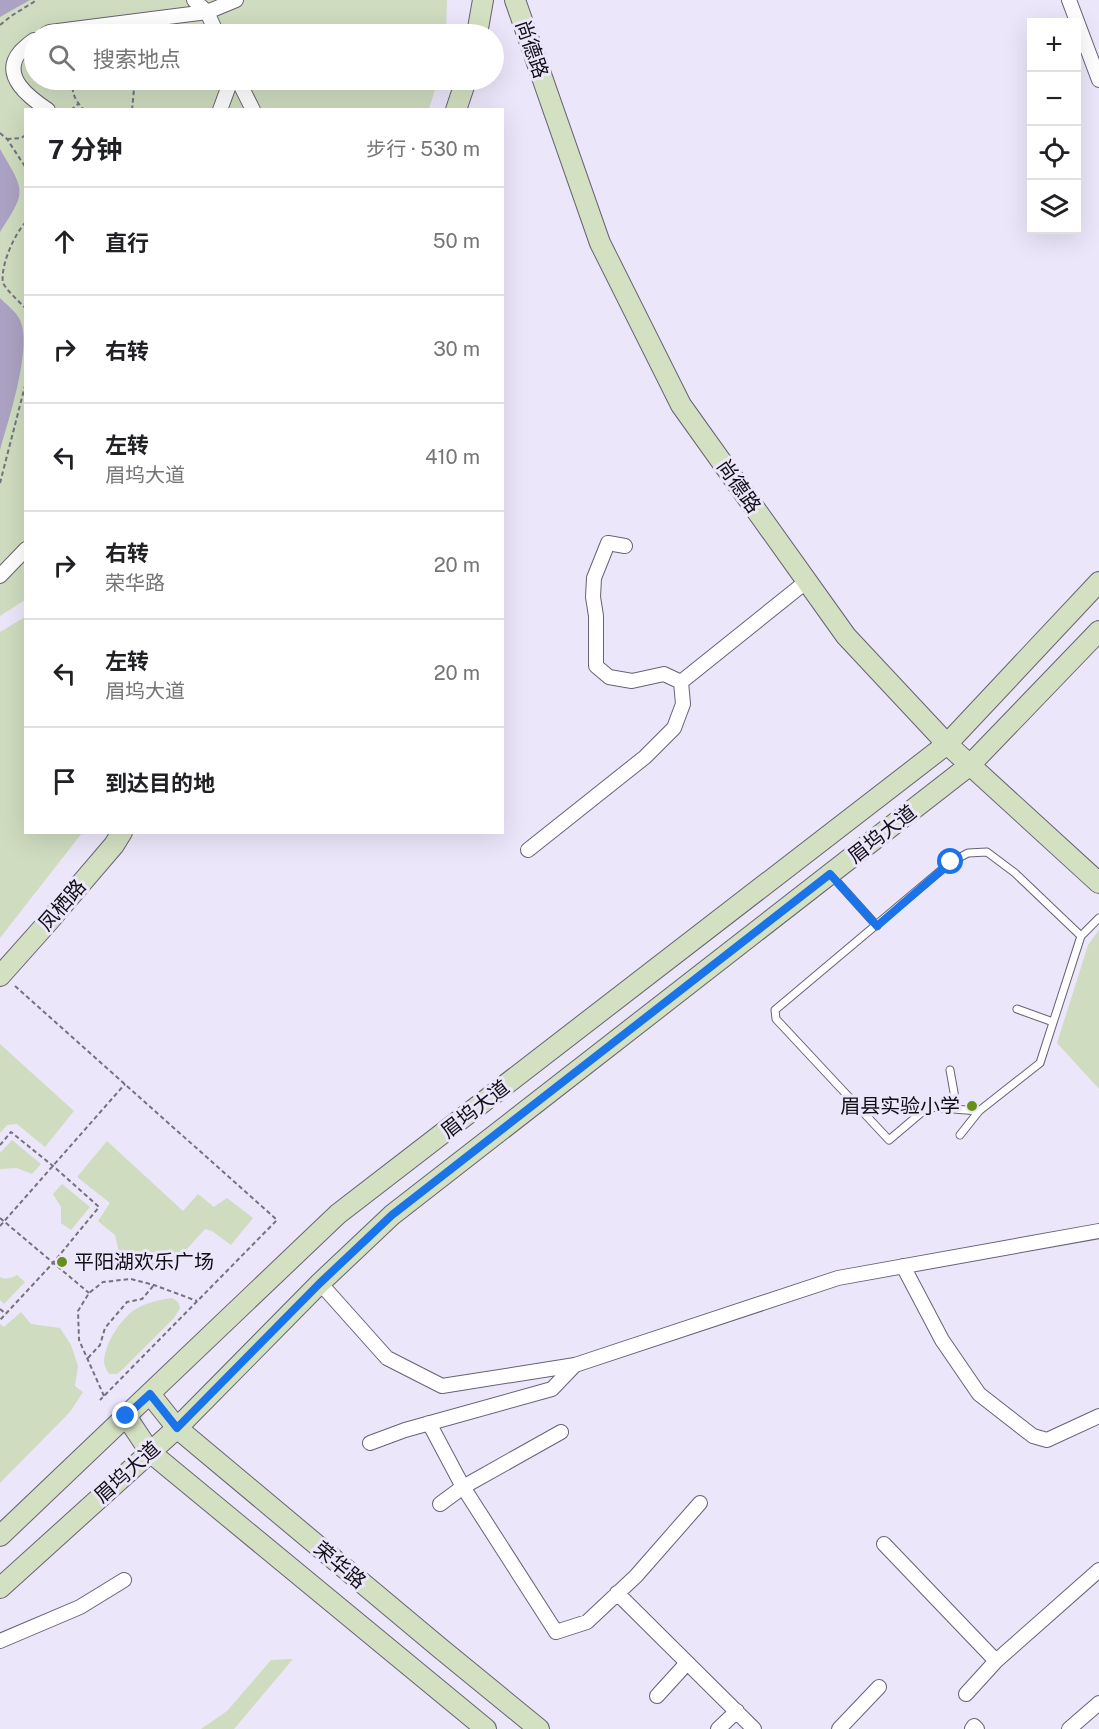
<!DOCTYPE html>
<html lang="zh">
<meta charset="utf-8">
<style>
:root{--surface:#fff;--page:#f6f6f6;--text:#202124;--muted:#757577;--line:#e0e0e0}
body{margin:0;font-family:"Public Sans","Noto Sans SC",sans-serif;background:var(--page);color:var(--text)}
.controls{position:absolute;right:18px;top:18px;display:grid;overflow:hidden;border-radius:0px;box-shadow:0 6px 24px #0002}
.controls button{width:54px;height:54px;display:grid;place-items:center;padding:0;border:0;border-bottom:2px solid var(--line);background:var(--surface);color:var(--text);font:30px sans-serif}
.stop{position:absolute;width:18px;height:18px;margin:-14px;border:4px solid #1a73e8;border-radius:50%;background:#fff}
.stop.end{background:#1a73e8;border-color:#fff;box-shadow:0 2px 6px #0008}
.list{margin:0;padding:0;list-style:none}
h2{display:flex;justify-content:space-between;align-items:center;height:78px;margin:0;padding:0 24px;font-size:26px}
h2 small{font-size:20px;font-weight:400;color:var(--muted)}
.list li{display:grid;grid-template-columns:39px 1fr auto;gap:18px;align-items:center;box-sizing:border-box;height:108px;padding:0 24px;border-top:2px solid var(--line)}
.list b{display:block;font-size:22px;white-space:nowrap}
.list p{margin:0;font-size:20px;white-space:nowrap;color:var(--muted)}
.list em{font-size:20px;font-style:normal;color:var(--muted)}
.icon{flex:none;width:33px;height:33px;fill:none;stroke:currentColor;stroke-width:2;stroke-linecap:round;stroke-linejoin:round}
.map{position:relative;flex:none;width:1099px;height:1729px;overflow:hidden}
.search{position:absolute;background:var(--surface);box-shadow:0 6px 24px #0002;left:24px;top:24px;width:480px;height:66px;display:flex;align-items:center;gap:15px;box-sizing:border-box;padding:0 21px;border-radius:33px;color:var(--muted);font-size:22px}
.panel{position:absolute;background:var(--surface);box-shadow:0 6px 24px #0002;left:24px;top:108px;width:480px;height:726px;border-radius:0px}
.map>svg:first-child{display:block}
</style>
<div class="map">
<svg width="1099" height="1729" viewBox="0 0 1099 1729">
<rect width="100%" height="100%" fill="#ece6fa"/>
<!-- green -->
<path fill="#cfdcbf" d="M 0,0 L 447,0 L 446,34 L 34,34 L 34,80 L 438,80 L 429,109 L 26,110 L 25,600 L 0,616 Z
M 25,617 L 26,832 L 82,833 L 0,938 L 0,632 Z
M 1099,930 L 1099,1089 L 1057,1043 L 1088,945 Z
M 0,1044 L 74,1111 L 45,1147 L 17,1124 L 7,1125 L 0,1133 Z
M 12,1140 L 41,1164 L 32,1174 L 17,1168 L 0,1169 L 0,1153 Z
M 107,1141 L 183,1211 L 198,1194 L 214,1207 L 227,1198 L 253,1218 L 231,1245 L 212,1231 L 205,1229 L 168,1270 C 146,1272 139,1267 120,1256 L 115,1235 L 98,1221 L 110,1203 L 77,1177 Z
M 62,1184 L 90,1207 L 71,1230 L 61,1223 L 61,1207 L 53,1194 Z
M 17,1275 L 25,1282 L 4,1304 L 0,1300 L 0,1277 C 6,1280 12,1278 17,1275 Z
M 172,1298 L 178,1302 L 180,1308 L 174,1318 L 122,1370 L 117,1374 L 109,1374 C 107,1370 104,1366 104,1361 C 105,1343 121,1318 136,1309 C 148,1302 159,1300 172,1298 Z
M 21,1312 L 31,1324 L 60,1328 L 71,1345 L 78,1366 L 75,1386 L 83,1392 L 70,1412 L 0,1483 L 0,1324 L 4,1327 Z
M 293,1659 L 234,1729 L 201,1729 L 227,1711 L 271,1660 Z"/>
<!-- water -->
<path fill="#aca2c3" d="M 0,0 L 30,0 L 0,17 Z
M 0,149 C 25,192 27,190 0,232 Z
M 0,298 C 6,304 15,311 19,318 C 34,344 8,421 0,450 Z"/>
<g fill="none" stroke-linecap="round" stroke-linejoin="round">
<!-- lane casing -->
<g stroke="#676274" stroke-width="9">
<path id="lane" d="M 832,876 L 877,926
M 1017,1009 L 1053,1022
M 950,1070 L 957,1109
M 979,1111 L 928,1107 L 889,1140 L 776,1019 L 775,1010 L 951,862 L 968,853 L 987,852 L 1015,873 L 1081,936
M 960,1135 L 979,1111 L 1040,1063 L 1081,936 L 1099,918"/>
</g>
<!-- street casing -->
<g stroke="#676274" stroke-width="16">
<path id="street" d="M 194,0 L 207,12 L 217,34
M 1069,0 L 1099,80
M 46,34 L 50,32 L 207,12 L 236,0
M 34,40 C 29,43 25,47 20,52 C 0,76 30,98 48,110
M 238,80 L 253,110
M 220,110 L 231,80
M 0,576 L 26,549
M 681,682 L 807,581
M 528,850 L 645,757 L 674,728 L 683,704 L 681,682 L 664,674 L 632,681 L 609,677 L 596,666 L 596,616 L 593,597 L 594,578 L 608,543 L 625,546
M 903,1266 L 942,1340 L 979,1394 L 1033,1436 L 1047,1440 L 1099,1416
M 320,1283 L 387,1358 L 442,1386 L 575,1365 L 838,1278 L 1099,1231
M 429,1423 L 463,1487 L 556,1632 L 587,1622 L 636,1576 L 700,1503
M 370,1443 L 405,1430 L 552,1389 L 575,1365
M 440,1504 L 463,1487 L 561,1432
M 884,1544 L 996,1661
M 617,1593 L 754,1729
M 0,1641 L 80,1607 L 124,1580
M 966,1694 L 996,1661 L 1099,1570
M 657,1696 L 687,1663
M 718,1729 L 737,1711
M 839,1729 L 879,1687
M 972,1729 L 974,1726 L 977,1729
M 1069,1729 L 1099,1703"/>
</g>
<!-- secondary casing -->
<g stroke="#676274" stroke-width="22">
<path id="secondary" d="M 515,0 L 600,243 L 681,405 L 846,636 L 947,744 L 1099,883
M 477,34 L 483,0
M 456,110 L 466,80
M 0,976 L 49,921 L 114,845 L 122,832
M 150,1394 L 177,1428 L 440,1648 L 539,1729
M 126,1416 L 150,1452 L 486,1729
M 0,1536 L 338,1214 L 947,744 L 1099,582
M 0,1588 L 177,1428 L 320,1283 L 392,1215 L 970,765 L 1099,631"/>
</g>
<!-- path -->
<path stroke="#75727e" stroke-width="2" stroke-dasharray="4.5 3" stroke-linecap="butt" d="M 0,25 L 11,16 L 37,0
M 73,80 C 71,93 75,100 84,110
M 71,110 L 78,104
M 132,110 L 134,89
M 0,133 L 7,139 L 26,168
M 7,139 L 21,138 L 26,135
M 26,222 C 14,234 0,267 3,283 C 8,292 19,301 26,309
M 0,483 L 26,382
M 15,986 L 277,1220 L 100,1400
M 0,1145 L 11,1132 L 53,1166 L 99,1207 L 53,1263 L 0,1320
M 0,1218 L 89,1293
M 0,1226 L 125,1084
M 0,1309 L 6,1314
M 88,1358 L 100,1345 L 105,1328 L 127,1302 L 142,1299 L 154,1285
M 104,1396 L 79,1340 L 78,1311 L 89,1293 L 103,1282 L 131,1279 L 154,1285 L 197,1301"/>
<!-- lane -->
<use href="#lane" stroke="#fff" stroke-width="7"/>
<!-- street -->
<use href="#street" stroke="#fff" stroke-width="14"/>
<!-- secondary -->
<use href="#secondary" stroke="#d4e0c2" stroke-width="20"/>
</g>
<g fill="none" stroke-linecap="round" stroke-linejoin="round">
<!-- route -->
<path stroke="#1a73e8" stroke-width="8" d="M 126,1416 L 150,1394 L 177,1428 L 320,1283 L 392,1215 L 830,874 L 877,926 L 951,862"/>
</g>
<!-- markers -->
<g fill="#678f1c" stroke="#ece6fa" stroke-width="2">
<circle cx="972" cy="1106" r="6"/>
<circle cx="62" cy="1262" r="6"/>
</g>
<g text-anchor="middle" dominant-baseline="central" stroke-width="6" stroke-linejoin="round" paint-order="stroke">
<!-- street labels -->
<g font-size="20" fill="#100e14" stroke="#ece6fa">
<text transform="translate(532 49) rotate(71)">尚德路</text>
<text transform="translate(739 486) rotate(55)">尚德路</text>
<text transform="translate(882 834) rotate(-38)">眉坞大道</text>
<text transform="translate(62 905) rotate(-49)">凤栖路</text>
<text transform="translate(475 1109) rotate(-38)">眉坞大道</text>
<text transform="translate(127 1472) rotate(-42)">眉坞大道</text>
<text transform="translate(340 1565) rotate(40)">荣华路</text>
</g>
<!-- poi labels -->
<g font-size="20" fill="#100e14" stroke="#ece6fa" text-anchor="end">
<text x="960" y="1106">眉县实验小学</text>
<text x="74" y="1262" text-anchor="start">平阳湖欢乐广场</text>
</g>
</g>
</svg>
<div class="controls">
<button>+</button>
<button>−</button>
<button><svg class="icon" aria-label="locate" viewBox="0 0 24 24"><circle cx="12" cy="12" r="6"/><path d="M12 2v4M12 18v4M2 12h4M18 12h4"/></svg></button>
<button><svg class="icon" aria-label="layers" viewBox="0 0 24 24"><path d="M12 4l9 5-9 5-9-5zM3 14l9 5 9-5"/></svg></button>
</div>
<div class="stop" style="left:951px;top:862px"></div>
<div class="stop end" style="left:126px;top:1416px"></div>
<div class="search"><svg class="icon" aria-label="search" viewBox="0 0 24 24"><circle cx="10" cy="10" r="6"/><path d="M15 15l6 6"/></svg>搜索地点</div>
<section class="panel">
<h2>7 分钟<small>步行 · 530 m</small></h2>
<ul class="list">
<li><svg class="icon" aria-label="ahead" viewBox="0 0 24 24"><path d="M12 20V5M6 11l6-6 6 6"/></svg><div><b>直行</b></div><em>50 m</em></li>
<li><svg class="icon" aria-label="right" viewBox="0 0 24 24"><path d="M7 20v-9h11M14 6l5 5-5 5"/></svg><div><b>右转</b></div><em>30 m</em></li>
<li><svg class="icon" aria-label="left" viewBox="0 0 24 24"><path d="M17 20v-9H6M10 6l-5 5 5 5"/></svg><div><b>左转</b><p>眉坞大道</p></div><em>410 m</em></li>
<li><svg class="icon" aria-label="right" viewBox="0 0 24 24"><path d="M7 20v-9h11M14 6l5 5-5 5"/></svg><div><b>右转</b><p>荣华路</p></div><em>20 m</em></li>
<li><svg class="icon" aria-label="left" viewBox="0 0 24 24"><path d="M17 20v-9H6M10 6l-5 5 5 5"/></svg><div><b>左转</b><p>眉坞大道</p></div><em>20 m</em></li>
<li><svg class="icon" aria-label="arrive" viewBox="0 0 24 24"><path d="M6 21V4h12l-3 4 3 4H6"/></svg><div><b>到达目的地</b></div></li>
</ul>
</section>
</div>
